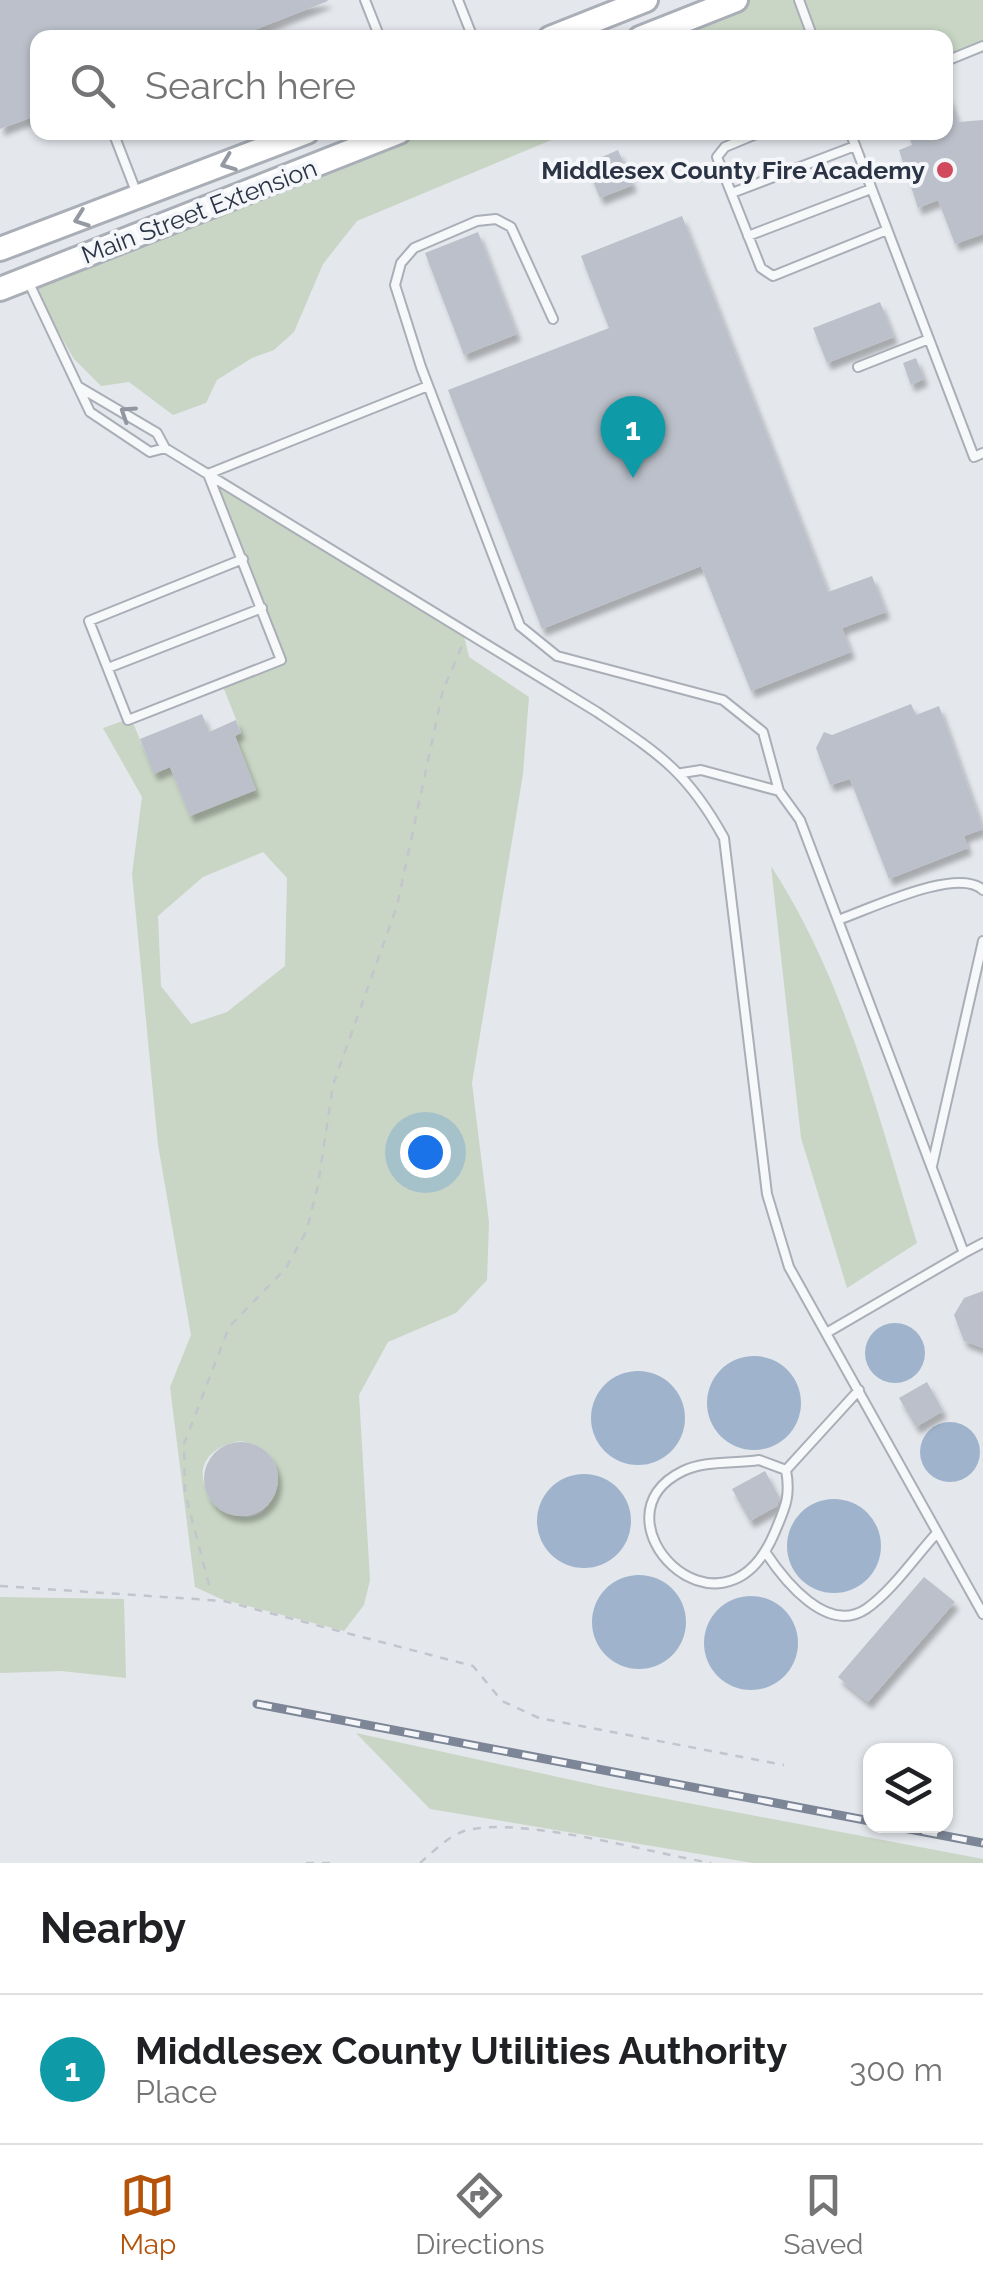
<!DOCTYPE html>
<style>
:root{--surface:#fff;--page:#f6f6f6;--text:#202124;--muted:#757577;--line:#e0e0e0;--accent:#b45309}
body{margin:0;font-family:Raleway,sans-serif;background:var(--page);color:var(--text)}
.controls{position:absolute;right:30px;bottom:30px;display:grid;overflow:hidden;border-radius:20px;box-shadow:0 2px 8px #0004}
.controls button{width:90px;height:90px;display:grid;place-items:center;padding:0;border:0;border-bottom:2px solid var(--line);background:var(--surface);color:var(--text);font:50px sans-serif}
.you{position:absolute;left:425px;top:1152px;width:35px;height:35px;margin:-25px;border:8px solid #fff;border-radius:50%;background:#1a73e8;box-shadow:0 0 0 15px #1a73e833}
.badge{display:grid;place-items:center;width:65px;height:65px;border-radius:50%;background:var(--accent);color:#fff;font-size:32px;font-weight:700}
.pin{position:absolute;translate:-50% -82px;filter:drop-shadow(0 2px 5px #0008)}
.pin::after{content:'';position:absolute;top:52px;width:35px;height:30px;background:inherit;clip-path:polygon(0 0,100% 0,50% 100%)}
.list{margin:0;padding:0;list-style:none}
h2{display:flex;justify-content:space-between;align-items:center;height:130px;margin:0;padding:0 40px;font-size:42px}
h2 small{font-size:32px;font-weight:400;color:var(--muted)}
.list li{display:grid;grid-template-columns:65px 1fr auto;gap:30px;align-items:center;box-sizing:border-box;height:150px;padding:0 40px;border-top:2px solid var(--line)}
.list b{display:block;font-size:38px;white-space:nowrap}
.list p{margin:0;font-size:32px;white-space:nowrap;color:var(--muted)}
.list em{font-size:32px;font-style:normal;color:var(--muted)}
.icon{flex:none;width:55px;height:55px;fill:none;stroke:currentColor;stroke-width:2;stroke-linecap:round;stroke-linejoin:round}
.map{position:relative;flex:none;width:983px;height:1863px;overflow:hidden}
.search{position:absolute;background:var(--surface);box-shadow:0 2px 8px #0004;left:30px;right:30px;top:30px;height:110px;display:flex;align-items:center;gap:25px;box-sizing:border-box;padding:0 35px;border-radius:20px;color:var(--muted);font-size:38px}
.sheet{height:280px;background:var(--surface)}
nav{display:flex;justify-content:space-around;align-items:center;box-sizing:border-box;height:140px;border-top:2px solid var(--line);background:var(--surface);font-size:28px;color:var(--muted)}
nav a{display:grid;justify-items:center;gap:5px}
nav .on{color:var(--accent)}
.map>svg:first-child{display:block}
</style>
<div class="map">
<svg width="983" height="1863" viewBox="0 0 983 1863">
<defs>
<filter id="shadow"><feDropShadow dx="4" dy="7" stdDeviation="2.5" flood-color="#0004"/></filter>
</defs>
<rect width="100%" height="100%" fill="#e4e7ec"/>
<!-- green -->
<path fill="#c9d6c5" fill-rule="evenodd" d="M 736,0 L 983,0 L 983,46 L 946,61 L 946,38 L 640,38 Z
M 399,133 L 568,133 L 357,221 L 323,264 L 294,332 L 274,350 L 252,358 L 217,380 L 206,403 L 173,415 L 129,382 L 101,386 L 74,359 L 27,278 Z
M 208,474 L 463,632 L 469,657 L 529,697 L 523,774 L 472,1083 L 489,1222 L 487,1280 L 456,1313 L 388,1342 L 359,1395 L 370,1580 L 364,1605 L 344,1631 L 221,1599 L 195,1587 L 170,1387 L 191,1335 L 158,1145 L 132,874 L 142,797 L 103,728 L 131,718 L 154,773 L 170,767 L 190,816 L 255,790 L 235,736 L 241,732 L 222,684 L 281,661 ZM 263,852 L 287,878 L 285,966 L 227,1012 L 191,1024 L 161,986 L 158,916 L 203,877 ZM 240,1441 C 263,1445 284,1463 276,1489 C 252,1567 148,1460 240,1441 Z
M 771,866 C 845,980 878,1115 917,1243 L 847,1288 L 801,1138 Z
M 0,1597 L 124,1599 L 126,1678 L 61,1671 L 0,1673 Z
M 356,1733 L 604,1787 L 983,1859 L 983,1863 L 753,1863 L 430,1809 Z"/>
<!-- water -->
<path fill="#9fb4cc" d="M865 1353a30 30 0 1 1 60 0a30 30 0 1 1-60 0Z
M707 1403a47 47 0 1 1 94 0a47 47 0 1 1-94 0Z
M591 1418a47 47 0 1 1 94 0a47 47 0 1 1-94 0Z
M920 1452a30 30 0 1 1 60 0a30 30 0 1 1-60 0Z
M537 1521a47 47 0 1 1 94 0a47 47 0 1 1-94 0Z
M787 1546a47 47 0 1 1 94 0a47 47 0 1 1-94 0Z
M592 1622a47 47 0 1 1 94 0a47 47 0 1 1-94 0Z
M704 1643a47 47 0 1 1 94 0a47 47 0 1 1-94 0Z"/>
<!-- building -->
<path fill="#bbc0ca" filter="url(#shadow)" d="M 0,0 L 327,0 L 328,1 L 234,38 L 38,38 L 38,115 L 0,129 Z
M 947,93 L 958,122 L 983,120 L 983,234 L 955,244 L 938,200 L 918,208 L 899,150 L 912,145 L 908,132 L 946,132 Z
M 618,150 L 633,185 L 600,198 L 586,164 Z
M 682,216 L 828,592 L 872,576 L 886,612 L 842,628 L 851,652 L 751,691 L 701,566 L 542,629 L 448,390 L 609,328 L 581,256 Z
M 478,232 L 517,334 L 464,355 L 425,253 Z
M 880,302 L 894,337 L 827,363 L 813,328 Z
M 916,358 L 924,379 L 911,385 L 903,363 Z
M 911,704 L 916,715 L 939,706 L 983,829 L 964,836 L 968,848 L 889,879 L 850,779 L 830,785 L 816,748 L 824,732 L 832,735 Z
M 202,714 L 209,732 L 236,720 L 241,733 L 235,736 L 256,790 L 190,816 L 170,767 L 154,774 L 140,739 Z
M 983,1291 L 983,1348 L 964,1341 L 954,1315 L 964,1298 Z
M 927,1382 L 943,1411 L 916,1427 L 899,1398 Z
M204 1479a37 37 0 1 1 74 0a37 37 0 1 1-74 0Z
M 765,1471 L 779,1497 L 777,1506 L 750,1521 L 732,1489 Z
M 924,1577 L 955,1602 L 868,1702 L 838,1677 Z"/>
<g fill="none" stroke-linecap="round" stroke-linejoin="round">
<!-- lane casing -->
<g stroke="#a9aeb7" stroke-width="12">
<path id="lane" d="M 365,0 L 380,38
M 458,0 L 473,38
M 799,0 L 813,38
M 946,61 L 983,46
M 113,132 L 137,194
M 761,132 L 725,147 L 717,157 L 761,268 L 773,276 L 887,230
M 850,132 L 974,457 L 983,453
M 732,193 L 855,146
M 748,236 L 871,189
M 28,281 L 90,412 L 150,452 L 165,448 L 157,433 L 79,387
M 553,319 L 511,227 L 496,219 L 477,221 L 414,248 L 401,263 L 395,285 L 421,367 L 520,626 L 557,656 L 723,700 L 763,732 L 779,791
M 858,367 L 929,339
M 165,448 L 597,712 C 659,754 687,771 724,838 L 767,1194 L 789,1267 L 983,1614
M 243,559 L 89,621 L 128,720 L 281,660 L 208,474 L 428,386
M 108,668 L 262,608
M 682,773 L 701,770 L 779,791 L 800,820 L 964,1253 L 828,1332
M 838,920 C 870,909 958,866 983,890
M 932,1166 L 983,941
M 964,1253 L 983,1243
M 759,1460 L 786,1470 C 791,1497 785,1508 774,1534 C 721,1657 587,1517 683,1471 C 706,1460 734,1464 759,1460 Z
M 786,1470 L 859,1390
M 766,1553 C 784,1580 827,1635 866,1609 C 892,1591 915,1557 936,1534"/>
</g>
<!-- secondary casing -->
<g stroke="#a9aeb7" stroke-width="28">
<path id="secondary" d="M 550,38 L 646,0
M 640,38 L 736,0
M 0,249 L 307,132
M 0,289 L 399,132"/>
</g>
<!-- path -->
<path stroke="#c2c5cb" stroke-width="2.5" stroke-dasharray="8 8" stroke-linecap="butt" d="M 209,1585 L 185,1493 L 184,1444 L 229,1327 L 286,1268 L 307,1230 L 318,1185 L 333,1085 L 397,906 L 443,690 L 462,646
M 0,1586 L 224,1601 L 473,1666 L 502,1701 L 539,1718 L 784,1765
M 306,1863 L 331,1863
M 420,1863 C 433,1852 447,1837 464,1831 C 518,1815 651,1853 711,1863"/>
<!-- lane -->
<use href="#lane" stroke="#f7f8fa" stroke-width="8"/>
<!-- secondary -->
<use href="#secondary" stroke="#fff" stroke-width="22"/>
<!-- rail casing -->
<g stroke="#7d8696" stroke-width="9">
<path id="rail" d="M 257,1704 L 870,1821
M 893,1826 L 983,1843"/>
</g>
<!-- rail -->
<use href="#rail" stroke="#f4f6f9" stroke-width="5" stroke-dasharray="15" stroke-linecap="butt"/>
</g>
<!-- one-way arrows -->
<defs><path id="oneway-chevron" d="M-2-3.5L2.5 0L-2 3.5" fill="none" stroke-width="1.6" stroke-linecap="round" stroke-linejoin="round" transform="scale(2.5)"/></defs>
<g stroke="#959aa2">
<use href="#oneway-chevron" transform="translate(228 163) rotate(159)"/>
<use href="#oneway-chevron" transform="translate(81 219) rotate(160)"/>
</g>
<use stroke="#9196a0" href="#oneway-chevron" transform="translate(127 413) rotate(-147)"/>
<!-- markers -->
<circle fill="#d1495b" stroke="#f4f6f9" stroke-width="4" cx="945" cy="170" r="10"/>
<g text-anchor="middle" dominant-baseline="central" stroke-width="8" stroke-linejoin="round" paint-order="stroke">
<!-- poi labels -->
<g font-size="25" font-weight="bold" fill="#2b3445" stroke="#f4f6f9" text-anchor="end">
<text x="925" y="170">Middlesex County Fire Academy</text>
</g>
<!-- street labels -->
<g font-size="25" fill="#2b3445" stroke="#f4f6f9">
<text transform="translate(199 211) rotate(-21)">Main Street Extension</text>
</g>
</g>
</svg>
<div class="controls">
<button><svg class="icon" aria-label="layers" viewBox="0 0 24 24"><path d="M12 4l9 5-9 5-9-5zM3 14l9 5 9-5"/></svg></button>
</div>
<div class="you"></div>
<div class="pin badge" style="left:633px;top:478px;background:#0f9aa8">1</div>
<div class="search"><svg class="icon" aria-label="search" viewBox="0 0 24 24"><circle cx="10" cy="10" r="6"/><path d="M15 15l6 6"/></svg>Search here</div>
</div>
<section class="sheet">
<h2>Nearby<small></small></h2>
<ul class="list">
<li><span class="badge" style="background:#0f9aa8">1</span><div><b>Middlesex County Utilities Authority</b><p>Place</p></div><em>300 m</em></li>
</ul>
</section>
<nav>
<a class="on"><svg class="icon" aria-label="map" viewBox="0 0 24 24"><path d="M3 6l6-2 6 2 6-2v14l-6 2-6-2-6 2zM9 4v14M15 6v14"/></svg>Map</a>
<a><svg class="icon" aria-label="directions" viewBox="0 0 24 24"><path d="M12 3l9 9-9 9-9-9zM9 14v-3h6M13 9l2 2-2 2"/></svg>Directions</a>
<a><svg class="icon" aria-label="saved" viewBox="0 0 24 24"><path d="M7 4h10v16l-5-4-5 4z"/></svg>Saved</a>
</nav>
